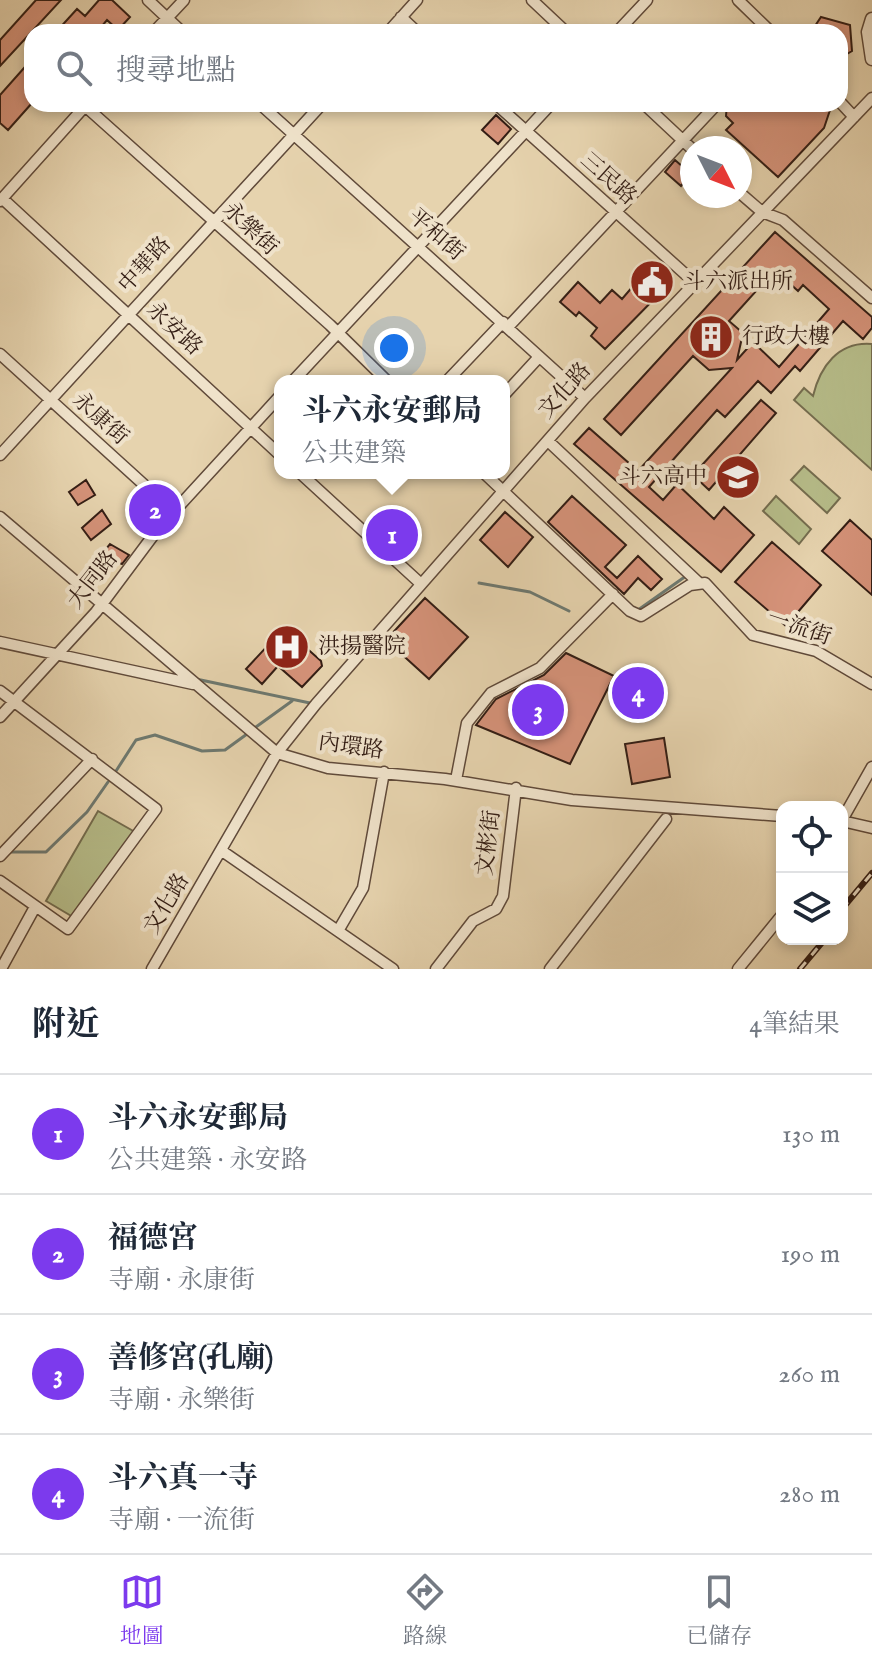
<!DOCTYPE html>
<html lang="zh-TW">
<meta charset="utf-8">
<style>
:root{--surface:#fff;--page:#f6f6f7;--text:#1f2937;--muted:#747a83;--line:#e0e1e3;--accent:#7c3aed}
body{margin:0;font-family:"IM FELL English","Noto Serif TC",serif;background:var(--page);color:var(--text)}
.controls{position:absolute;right:24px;bottom:24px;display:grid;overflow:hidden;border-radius:16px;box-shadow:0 4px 12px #0003}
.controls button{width:72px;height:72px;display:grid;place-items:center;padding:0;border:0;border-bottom:2px solid var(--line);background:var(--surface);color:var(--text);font:40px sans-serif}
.compass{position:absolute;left:680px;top:136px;width:72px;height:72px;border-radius:50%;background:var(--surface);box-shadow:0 4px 12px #0003;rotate:132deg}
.you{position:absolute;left:394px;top:348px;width:28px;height:28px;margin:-20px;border:6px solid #fff;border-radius:50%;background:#1a73e8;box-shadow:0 0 0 12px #1a73e833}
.badge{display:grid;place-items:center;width:52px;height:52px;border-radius:50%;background:var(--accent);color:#fff;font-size:26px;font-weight:700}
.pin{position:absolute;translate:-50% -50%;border:4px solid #fff;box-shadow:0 2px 8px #0006}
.popup{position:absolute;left:274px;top:375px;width:236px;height:104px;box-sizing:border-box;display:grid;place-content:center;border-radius:16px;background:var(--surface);filter:drop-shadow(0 2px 6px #0005);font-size:26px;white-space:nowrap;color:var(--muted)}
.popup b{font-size:30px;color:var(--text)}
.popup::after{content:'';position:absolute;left:50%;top:100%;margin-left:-16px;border:16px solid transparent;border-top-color:var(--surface)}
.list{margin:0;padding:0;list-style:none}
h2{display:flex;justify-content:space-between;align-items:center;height:104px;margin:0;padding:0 32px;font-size:34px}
h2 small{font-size:26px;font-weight:400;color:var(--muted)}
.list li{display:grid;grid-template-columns:52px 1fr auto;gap:24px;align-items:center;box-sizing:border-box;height:120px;padding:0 32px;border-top:2px solid var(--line)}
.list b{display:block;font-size:30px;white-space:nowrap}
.list p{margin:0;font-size:26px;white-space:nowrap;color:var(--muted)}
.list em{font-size:26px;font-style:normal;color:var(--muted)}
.icon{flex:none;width:44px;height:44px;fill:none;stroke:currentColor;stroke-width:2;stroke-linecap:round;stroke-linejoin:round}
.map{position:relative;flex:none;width:872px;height:969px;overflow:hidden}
.search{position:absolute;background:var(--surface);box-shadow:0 4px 12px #0003;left:24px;right:24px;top:24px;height:88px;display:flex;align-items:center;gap:20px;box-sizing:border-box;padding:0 28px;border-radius:24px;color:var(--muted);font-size:30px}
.sheet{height:584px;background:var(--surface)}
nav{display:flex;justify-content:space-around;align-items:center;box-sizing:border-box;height:112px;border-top:2px solid var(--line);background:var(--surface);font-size:22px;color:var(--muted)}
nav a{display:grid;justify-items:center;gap:4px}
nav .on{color:var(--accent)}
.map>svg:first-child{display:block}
</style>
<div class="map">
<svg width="872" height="969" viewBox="0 0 872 969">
<rect width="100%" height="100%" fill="#e6d3ae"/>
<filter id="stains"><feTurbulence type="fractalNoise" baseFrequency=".0025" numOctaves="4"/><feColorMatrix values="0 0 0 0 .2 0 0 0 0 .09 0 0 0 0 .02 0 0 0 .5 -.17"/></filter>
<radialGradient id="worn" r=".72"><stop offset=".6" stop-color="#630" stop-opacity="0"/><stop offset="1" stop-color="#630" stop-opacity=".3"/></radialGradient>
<!-- green -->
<path fill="#b6bc89" stroke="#746c4e" stroke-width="2" d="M 872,344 L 872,470 L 794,400 L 804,388 L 813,396 C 820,367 838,341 872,344 Z
M 804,466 L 840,498 L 827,513 L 791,480 Z
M 776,496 L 811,529 L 799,544 L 763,511 Z
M 98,811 L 135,832 L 73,917 L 46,901 Z"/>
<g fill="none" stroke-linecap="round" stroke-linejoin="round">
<!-- stream -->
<path stroke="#6e7970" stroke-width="3" d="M 479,583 L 530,592 L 569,611
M 638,610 L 686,576
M 196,679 L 310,703
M 253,729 L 292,701
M 116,771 L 136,740 L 155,735 L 202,751 L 225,750 L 247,734
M 8,852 L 46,852 L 87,812 L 108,782"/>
</g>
<!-- building -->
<path fill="#d59279" stroke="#331d14" stroke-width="2" fill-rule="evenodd" d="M 36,0 L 61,0 L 0,66 L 0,40 Z
M 99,0 L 112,0 L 130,17 L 118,30 L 107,20 L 97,32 L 56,32 L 77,9 L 85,16 Z
M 821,17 L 850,25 L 852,51 L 840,58 L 840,32 L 811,32 Z
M 32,59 L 32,103 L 8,130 L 0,123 L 0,95 Z
M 727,104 L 828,104 L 831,107 L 824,128 L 778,177 L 726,130 L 733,123 L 726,116 Z
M 496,115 L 511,129 L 498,144 L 482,130 Z
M 675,160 L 691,174 L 681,186 L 665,172 Z
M 775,232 L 872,317 L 872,328 L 863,339 L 843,321 L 800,371 L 795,366 L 771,393 L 758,381 L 725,417 L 717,410 L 649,487 L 663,500 L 677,484 L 714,519 L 724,507 L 754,535 L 721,572 L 574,444 L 589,428 L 638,471 L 732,368 L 709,370 L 693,356 L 621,435 L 604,419 ZM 775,270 L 798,291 L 803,285 L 829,309 L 779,367 L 753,342 L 737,360 L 743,333 L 729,321 Z
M 646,271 L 665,288 L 605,349 L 591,336 L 597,328 L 579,312 L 576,316 L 560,302 L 578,282 L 600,303 L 612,290 L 622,299 Z
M 761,400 L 776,413 L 709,490 L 693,475 Z
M 86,480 L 95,495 L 78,505 L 69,492 Z
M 572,496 L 626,545 L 605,567 L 617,578 L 638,556 L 662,579 L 651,590 L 638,578 L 624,594 L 548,522 Z
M 102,510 L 111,524 L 91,540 L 82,528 Z
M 505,512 L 533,537 L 508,567 L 480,540 Z
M 850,520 L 872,540 L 872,595 L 822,551 Z
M 772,542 L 821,585 L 786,626 L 735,582 Z
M 110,544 L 129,555 L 122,564 L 113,560 L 105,572 L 93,565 Z
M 425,598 L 468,637 L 429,679 L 386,640 Z
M 284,628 L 321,661 L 322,666 L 302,687 L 278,666 L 262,684 L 246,669 Z
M 566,653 L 614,676 L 570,764 L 476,725 L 496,699 L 544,675 Z
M 664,738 L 670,777 L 632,784 L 625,744 Z"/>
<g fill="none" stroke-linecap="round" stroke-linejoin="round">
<!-- minor casing -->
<g stroke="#604a3a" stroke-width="13">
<path id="minor" d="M 148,0 L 182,32
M 532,0 L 566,32
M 738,0 L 771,32
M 401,17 L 417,32
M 154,32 L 184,0
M 388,32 L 417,0
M 617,32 L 647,0
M 840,102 L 854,117
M 260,104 L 585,398
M 496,104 L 694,282
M 644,104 L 692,149
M 85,106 L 330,325 L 387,381
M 740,193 L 762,212 L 783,220 L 872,298
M 4,200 L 280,455
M 0,201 L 87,104
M 508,327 L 717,104
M 0,354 L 174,512
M 293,381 L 551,104
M 447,381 L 503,322
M 504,395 L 539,357
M 548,441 L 699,583
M 0,455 L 322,104
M 300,473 L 420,583
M 484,473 L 630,611 L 641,616 L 690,585 L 705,583 L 753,635 L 816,651 L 872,684
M 0,517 L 277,753 L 328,768 L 445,779 L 572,800 L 782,816
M 0,642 L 193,684
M 0,691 L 156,809 L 68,929 L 0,881
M 0,717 L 96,612 L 158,529 L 280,396
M 456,780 L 467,723 L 491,693 L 540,668 L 613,594
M 842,820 L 872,767
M 842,821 L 872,828
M 222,851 L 393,969
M 0,856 L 92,759
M 338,931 L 363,888 L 384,772
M 1,969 L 35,907
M 152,969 L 277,753 L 316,704 L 585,398 L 872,98
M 436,969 L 473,921 L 496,909 L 503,896 L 516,788
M 550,969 L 666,819
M 738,969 L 782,915"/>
</g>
<!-- tertiary casing -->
<g stroke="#604a3a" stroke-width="15">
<path id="tertiary" d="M 872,19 L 868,32 L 872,59"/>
</g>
<!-- minor -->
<use href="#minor" stroke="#efe2ca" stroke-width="10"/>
<!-- tertiary -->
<use href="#tertiary" stroke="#efe2ca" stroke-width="12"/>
<!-- rail casing -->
<g stroke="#331d14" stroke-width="6">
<path id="rail" d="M 842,909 L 872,873
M 800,969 L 825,939"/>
</g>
<!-- rail -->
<use href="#rail" stroke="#efe2ca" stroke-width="3" stroke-dasharray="9" stroke-linecap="butt"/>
</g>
<!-- icons -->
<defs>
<g id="civic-disc" transform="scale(2.3)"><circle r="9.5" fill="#8f2418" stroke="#efe2ca"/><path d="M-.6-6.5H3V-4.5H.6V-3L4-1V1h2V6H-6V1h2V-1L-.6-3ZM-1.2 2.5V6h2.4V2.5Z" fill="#fff"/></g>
<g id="building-disc" transform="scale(2.3)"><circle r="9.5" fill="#8f2418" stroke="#efe2ca"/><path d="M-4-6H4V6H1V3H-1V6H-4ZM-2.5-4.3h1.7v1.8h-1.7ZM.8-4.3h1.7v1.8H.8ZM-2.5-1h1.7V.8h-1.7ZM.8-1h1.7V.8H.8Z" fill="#fff"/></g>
<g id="school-disc" transform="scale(2.3)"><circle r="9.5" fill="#8f2418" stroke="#efe2ca"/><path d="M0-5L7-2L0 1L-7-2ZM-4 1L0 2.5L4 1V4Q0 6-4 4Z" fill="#fff"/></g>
<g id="hospital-disc" transform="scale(2.3)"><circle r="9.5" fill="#8f2418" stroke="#efe2ca"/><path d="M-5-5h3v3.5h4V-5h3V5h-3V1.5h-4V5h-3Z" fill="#fff"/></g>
</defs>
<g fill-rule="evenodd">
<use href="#civic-disc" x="652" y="282"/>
<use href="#building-disc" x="711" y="337"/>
<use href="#school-disc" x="738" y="477"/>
<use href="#hospital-disc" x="287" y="647"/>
</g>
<g text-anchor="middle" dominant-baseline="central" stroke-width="8" stroke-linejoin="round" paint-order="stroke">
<!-- street labels -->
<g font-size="22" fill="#331d14" stroke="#efe2ca">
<text transform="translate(608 179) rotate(42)">三民路</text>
<text transform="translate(250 229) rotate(43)">永樂街</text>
<text transform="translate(436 235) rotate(41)">平和街</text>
<text transform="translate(145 265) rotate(-48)">中華路</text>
<text transform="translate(174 329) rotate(43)">永安路</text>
<text transform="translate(565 391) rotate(-48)">文化路</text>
<text transform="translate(100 419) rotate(42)">永康街</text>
<text transform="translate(93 580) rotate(-52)">大同路</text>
<text transform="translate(799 628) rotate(19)">一流街</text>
<text transform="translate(351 747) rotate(8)">內環路</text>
<text transform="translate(489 843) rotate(-83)">文彬街</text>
<text transform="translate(167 904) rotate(-59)">文化路</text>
</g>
<!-- poi labels -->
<g font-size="22" fill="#331d14" stroke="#efe2ca" text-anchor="start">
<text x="683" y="282">斗六派出所</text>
<text x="742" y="337">行政大樓</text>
<text x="707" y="477" text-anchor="end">斗六高中</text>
<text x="318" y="647">洪揚醫院</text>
</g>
</g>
<rect width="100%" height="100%" filter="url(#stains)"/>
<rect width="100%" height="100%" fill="url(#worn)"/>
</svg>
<div class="controls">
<button><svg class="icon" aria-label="locate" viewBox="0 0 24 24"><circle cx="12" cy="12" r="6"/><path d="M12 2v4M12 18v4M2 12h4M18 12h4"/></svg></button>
<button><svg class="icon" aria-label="layers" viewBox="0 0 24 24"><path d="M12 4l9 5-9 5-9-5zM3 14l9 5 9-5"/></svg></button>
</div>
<svg class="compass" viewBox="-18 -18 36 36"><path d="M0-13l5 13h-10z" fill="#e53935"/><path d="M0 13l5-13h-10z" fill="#747a83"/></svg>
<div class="you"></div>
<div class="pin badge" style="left:392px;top:535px">1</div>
<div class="popup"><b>斗六永安郵局</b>公共建築</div>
<div class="pin badge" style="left:155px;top:510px">2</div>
<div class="pin badge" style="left:538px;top:710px">3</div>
<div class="pin badge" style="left:638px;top:693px">4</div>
<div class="search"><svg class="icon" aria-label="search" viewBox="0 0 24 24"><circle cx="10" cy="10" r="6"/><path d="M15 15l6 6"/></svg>搜尋地點</div>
</div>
<section class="sheet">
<h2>附近<small>4筆結果</small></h2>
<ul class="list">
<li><span class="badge">1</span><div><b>斗六永安郵局</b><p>公共建築 · 永安路</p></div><em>130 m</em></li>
<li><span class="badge">2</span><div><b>福德宮</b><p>寺廟 · 永康街</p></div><em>190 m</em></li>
<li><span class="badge">3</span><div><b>善修宮(孔廟)</b><p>寺廟 · 永樂街</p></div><em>260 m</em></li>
<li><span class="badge">4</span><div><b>斗六真一寺</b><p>寺廟 · 一流街</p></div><em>280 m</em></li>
</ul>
</section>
<nav>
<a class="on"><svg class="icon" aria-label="map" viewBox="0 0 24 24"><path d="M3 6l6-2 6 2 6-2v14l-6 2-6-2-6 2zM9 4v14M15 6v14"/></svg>地圖</a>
<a><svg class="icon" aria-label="directions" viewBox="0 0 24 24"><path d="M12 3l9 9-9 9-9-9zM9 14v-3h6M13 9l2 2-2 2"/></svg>路線</a>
<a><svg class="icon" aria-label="saved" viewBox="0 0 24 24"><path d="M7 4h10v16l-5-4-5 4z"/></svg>已儲存</a>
</nav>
